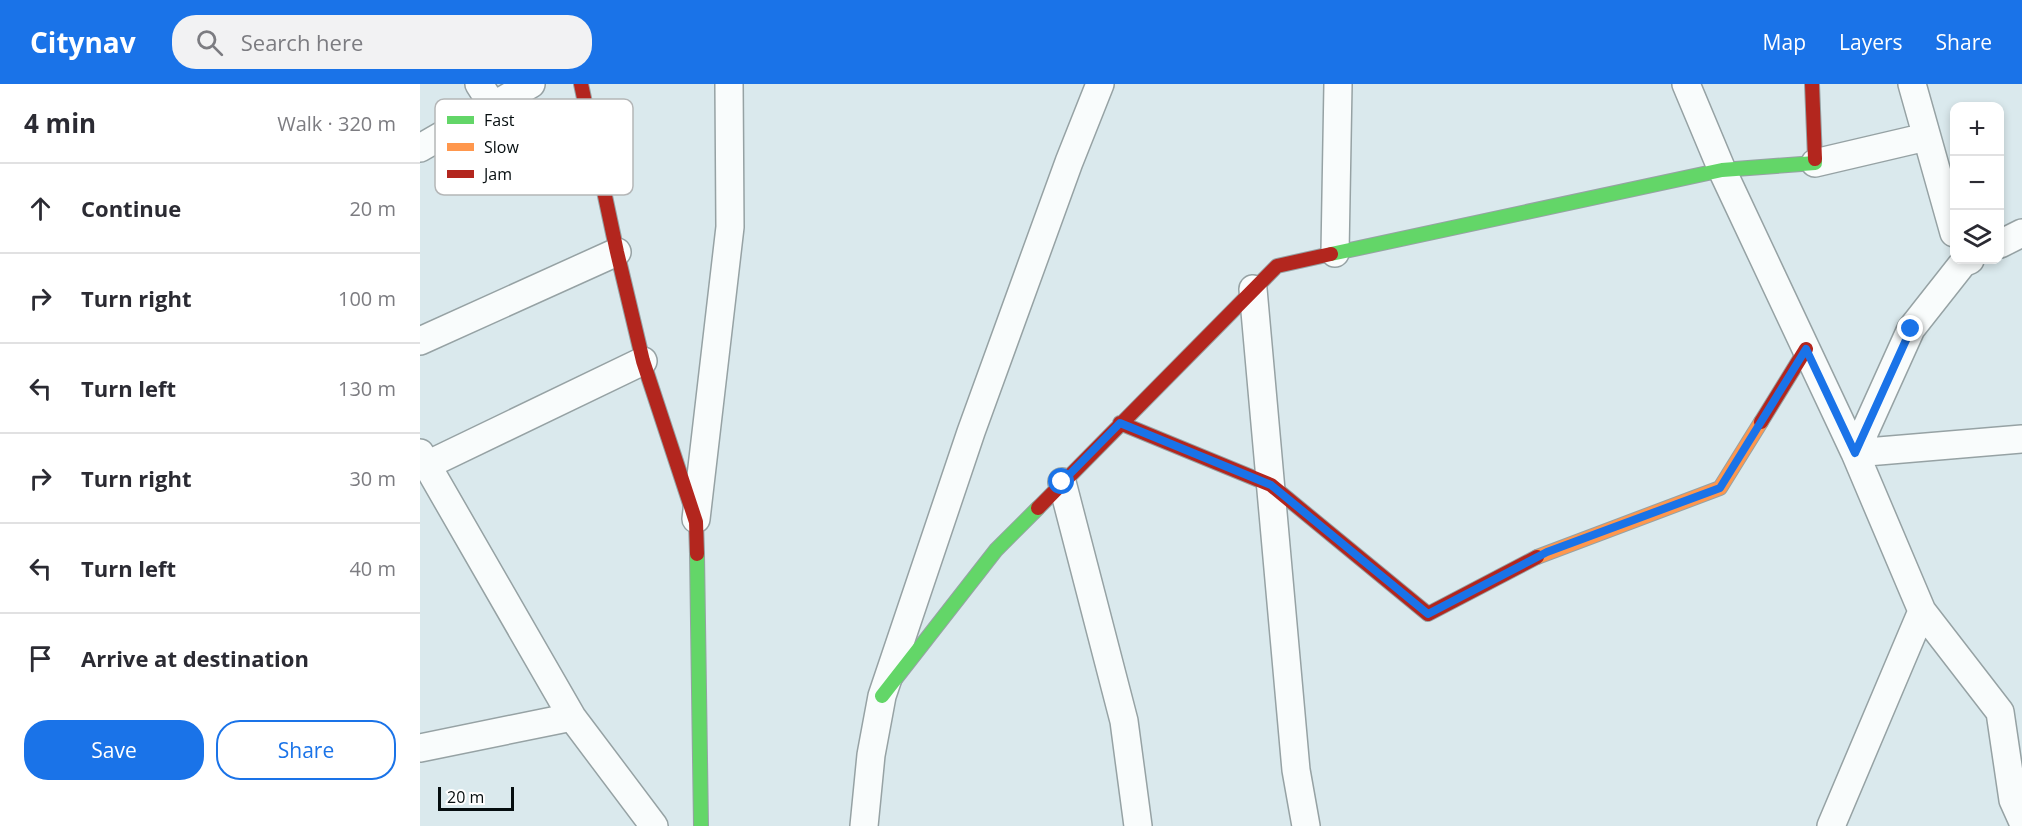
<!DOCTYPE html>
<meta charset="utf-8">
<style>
:root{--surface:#fff;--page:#f2f2f3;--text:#2b2b33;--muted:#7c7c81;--line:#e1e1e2;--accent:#1a73e8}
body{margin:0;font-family:"Open Sans",sans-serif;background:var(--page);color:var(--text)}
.controls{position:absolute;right:18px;top:18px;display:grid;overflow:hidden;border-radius:12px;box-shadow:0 3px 9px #0003}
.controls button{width:54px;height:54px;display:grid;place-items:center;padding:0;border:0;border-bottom:2px solid var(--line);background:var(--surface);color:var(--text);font:30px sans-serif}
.scale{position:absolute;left:18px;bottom:15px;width:76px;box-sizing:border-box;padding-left:6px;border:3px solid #050d0f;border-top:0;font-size:16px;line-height:21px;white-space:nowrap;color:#050d0f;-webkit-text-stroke:4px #fff;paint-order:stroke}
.stop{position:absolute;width:18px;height:18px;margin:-14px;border:4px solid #1a73e8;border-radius:50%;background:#fff}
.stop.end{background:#1a73e8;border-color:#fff;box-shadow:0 2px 6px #0008}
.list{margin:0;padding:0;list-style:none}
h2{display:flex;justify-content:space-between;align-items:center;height:78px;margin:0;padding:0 24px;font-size:26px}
h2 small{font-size:20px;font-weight:400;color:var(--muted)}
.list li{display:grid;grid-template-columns:39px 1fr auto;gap:18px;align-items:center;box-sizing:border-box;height:90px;padding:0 24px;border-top:2px solid var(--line)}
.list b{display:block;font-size:22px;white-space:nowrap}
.list em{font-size:20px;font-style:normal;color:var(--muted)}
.actions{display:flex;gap:12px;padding:18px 24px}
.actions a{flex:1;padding:14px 0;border:2px solid var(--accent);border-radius:24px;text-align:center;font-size:21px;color:var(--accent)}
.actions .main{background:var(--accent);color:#fff}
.icon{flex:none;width:33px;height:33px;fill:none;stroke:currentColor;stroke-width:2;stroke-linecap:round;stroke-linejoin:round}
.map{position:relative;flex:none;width:1602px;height:742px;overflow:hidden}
header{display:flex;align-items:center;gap:36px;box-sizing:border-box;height:84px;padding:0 30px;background:var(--accent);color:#fff}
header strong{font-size:28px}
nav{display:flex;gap:33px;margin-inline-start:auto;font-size:21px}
.search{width:420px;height:54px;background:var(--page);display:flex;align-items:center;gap:15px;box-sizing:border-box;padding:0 21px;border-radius:24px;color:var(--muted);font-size:22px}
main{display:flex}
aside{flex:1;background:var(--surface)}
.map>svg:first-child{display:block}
</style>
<header>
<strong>Citynav</strong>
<div class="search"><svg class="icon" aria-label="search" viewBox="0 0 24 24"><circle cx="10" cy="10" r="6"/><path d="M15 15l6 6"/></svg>Search here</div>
<nav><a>Map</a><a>Layers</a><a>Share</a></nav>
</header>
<main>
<aside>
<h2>4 min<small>Walk · 320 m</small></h2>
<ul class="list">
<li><svg class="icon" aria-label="ahead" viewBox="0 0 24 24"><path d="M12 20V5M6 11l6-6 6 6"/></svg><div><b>Continue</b></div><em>20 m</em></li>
<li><svg class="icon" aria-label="right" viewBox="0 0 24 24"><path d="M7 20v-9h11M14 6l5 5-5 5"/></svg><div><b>Turn right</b></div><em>100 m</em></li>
<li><svg class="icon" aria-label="left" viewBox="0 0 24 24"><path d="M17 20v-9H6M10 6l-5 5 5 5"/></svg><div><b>Turn left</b></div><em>130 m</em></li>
<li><svg class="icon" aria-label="right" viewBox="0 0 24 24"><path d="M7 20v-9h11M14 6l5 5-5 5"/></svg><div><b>Turn right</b></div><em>30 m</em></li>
<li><svg class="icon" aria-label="left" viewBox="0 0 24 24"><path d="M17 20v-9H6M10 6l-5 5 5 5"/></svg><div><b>Turn left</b></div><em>40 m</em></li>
<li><svg class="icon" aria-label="arrive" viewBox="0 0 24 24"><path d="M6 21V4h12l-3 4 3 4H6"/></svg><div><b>Arrive at destination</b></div></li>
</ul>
<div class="actions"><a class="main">Save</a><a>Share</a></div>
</aside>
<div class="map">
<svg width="1602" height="742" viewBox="0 0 1602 742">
<rect width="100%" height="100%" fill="#dae9ed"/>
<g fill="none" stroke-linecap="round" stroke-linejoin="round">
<!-- street casing -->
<g stroke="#96a2a4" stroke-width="30">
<path id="street" d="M 59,0 L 73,22
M 1266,0 L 1302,86 L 1435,369 L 1502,527 L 1580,628 L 1593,716 L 1602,736
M 1492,0 L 1534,149
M 0,64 L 111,0
M 1395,79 L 1506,53
M 1580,160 L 1602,149
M 915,169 L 918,0
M 1550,176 L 1543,179 L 1491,245 L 1435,369 L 1602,355
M 833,205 L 876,686 L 886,742
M 0,257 L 197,168
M 0,369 L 152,633 L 234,742
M 7,381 L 223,277
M 642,398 L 704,637 L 718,742
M 276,435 L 310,143 L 309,0
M 0,664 L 152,633
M 444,742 L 451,671 L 462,612 L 551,348 L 649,78 L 680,0
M 1411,742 L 1502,527"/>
</g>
<!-- fast casing -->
<g stroke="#96a2a4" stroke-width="16">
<path id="fast" d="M 911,170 L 1302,86 L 1395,79 L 1395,75
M 277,470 L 281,742
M 462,612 L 576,466 L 618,424"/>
</g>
<!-- slow casing -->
<g stroke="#96a2a4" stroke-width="16">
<path id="slow" d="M 1117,473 L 1300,404 L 1341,338"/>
</g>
<!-- jam casing -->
<g stroke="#96a2a4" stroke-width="16">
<path id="jam" d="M 161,0 L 197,168 L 223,277 L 276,438 L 277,470
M 1392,0 L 1395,75
M 1341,338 L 1386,265
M 700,339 L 851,401 L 1008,530 L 1117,473
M 618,424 L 857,182 L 911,170"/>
</g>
<!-- street -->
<use href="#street" stroke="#f9fcfc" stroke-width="27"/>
<!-- fast -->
<use href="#fast" stroke="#63d668" stroke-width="14"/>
<!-- slow -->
<use href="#slow" stroke="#ff974d" stroke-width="14"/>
<!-- jam -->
<use href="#jam" stroke="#b3261e" stroke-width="14"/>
</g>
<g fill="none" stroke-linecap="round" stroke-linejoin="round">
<!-- route -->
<path stroke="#1a73e8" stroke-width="8" d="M 642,398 L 700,339 L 851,401 L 1008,530 L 1127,468 L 1300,404 L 1386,265 L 1435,369 L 1491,245"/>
</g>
<!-- legend -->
<rect x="15" y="15" width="198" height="96" rx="9" fill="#fff" stroke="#b4b6b7" stroke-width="1.5"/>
<rect x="27" y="32" width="27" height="8" fill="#63d668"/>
<rect x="27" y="59" width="27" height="8" fill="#ff974d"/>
<rect x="27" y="86" width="27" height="8" fill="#b3261e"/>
<g font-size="16" fill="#050d0f">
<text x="64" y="42">Fast</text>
<text x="64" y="69">Slow</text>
<text x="64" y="96">Jam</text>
</g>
</svg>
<div class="controls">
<button>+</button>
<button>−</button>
<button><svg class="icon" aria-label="layers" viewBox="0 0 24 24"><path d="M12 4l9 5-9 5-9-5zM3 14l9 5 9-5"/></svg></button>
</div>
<div class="scale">20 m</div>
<div class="stop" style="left:642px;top:398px"></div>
<div class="stop end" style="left:1491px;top:245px"></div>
</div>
</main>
